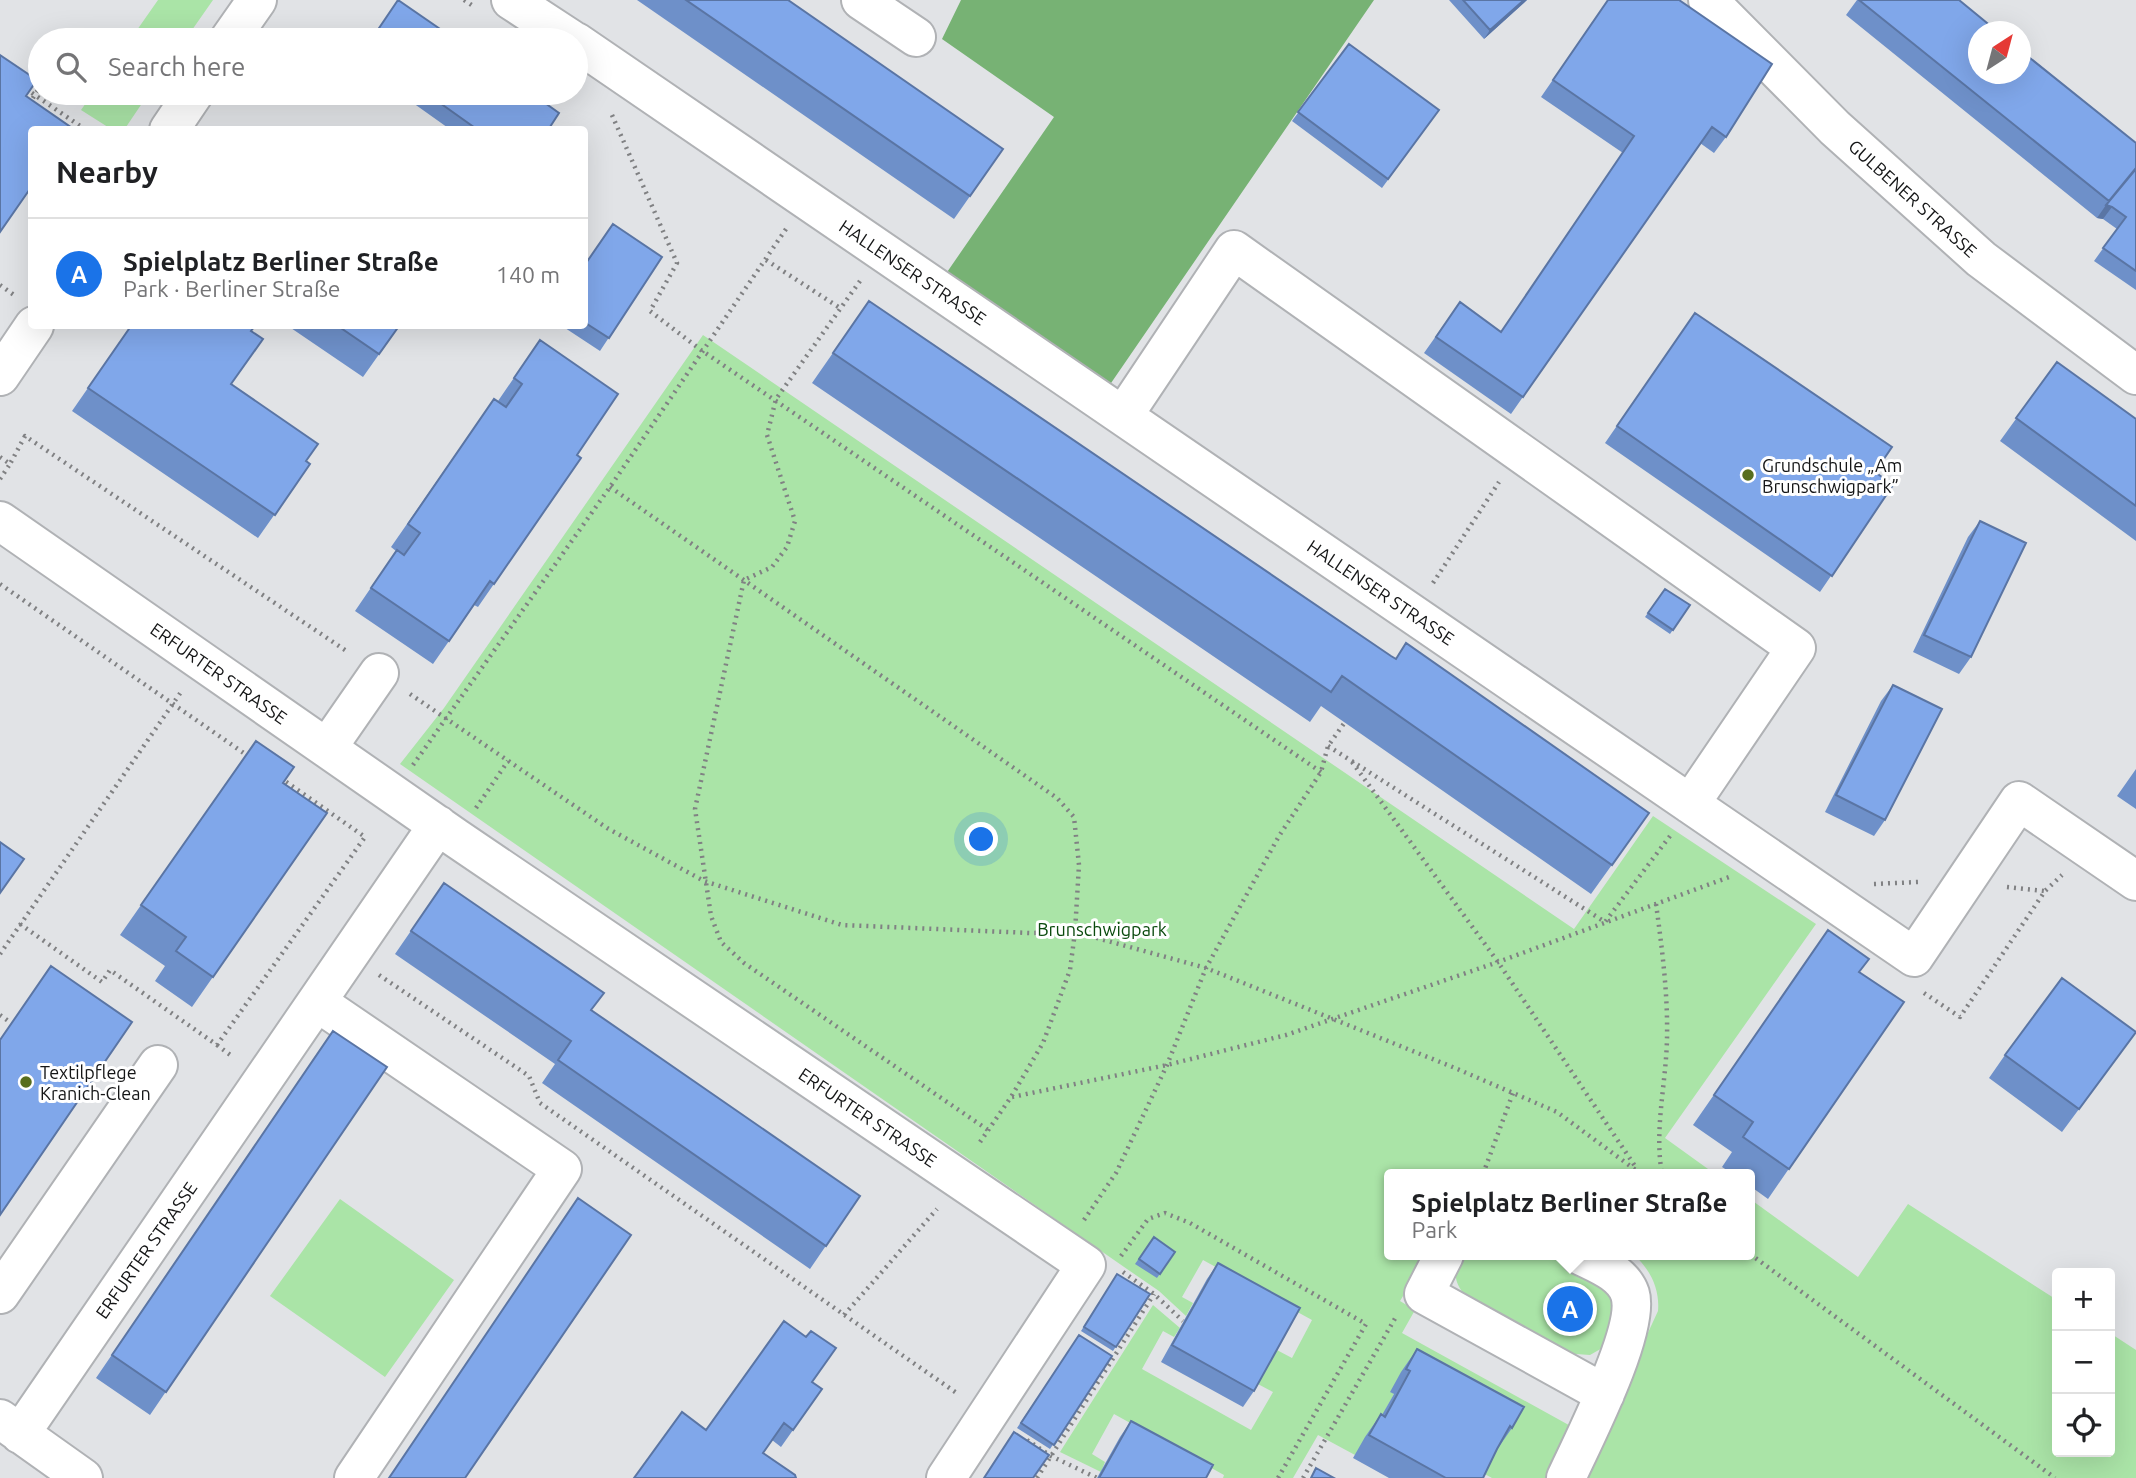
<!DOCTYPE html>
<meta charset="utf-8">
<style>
:root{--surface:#fff;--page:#f6f6f6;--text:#202124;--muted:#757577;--line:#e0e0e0;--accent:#1a73e8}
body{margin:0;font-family:Ubuntu,sans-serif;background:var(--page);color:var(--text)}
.controls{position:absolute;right:21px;bottom:21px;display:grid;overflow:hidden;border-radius:7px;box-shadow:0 7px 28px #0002}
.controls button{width:63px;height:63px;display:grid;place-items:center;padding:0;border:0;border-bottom:2px solid var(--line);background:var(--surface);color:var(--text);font:35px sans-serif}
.compass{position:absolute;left:1968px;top:21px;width:63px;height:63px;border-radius:50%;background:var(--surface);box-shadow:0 7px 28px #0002;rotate:36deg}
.you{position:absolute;left:982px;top:840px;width:24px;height:24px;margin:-18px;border:5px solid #fff;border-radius:50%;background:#1a73e8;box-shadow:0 0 0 10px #1a73e833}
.badge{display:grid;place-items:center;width:46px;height:46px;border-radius:50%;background:var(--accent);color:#fff;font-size:23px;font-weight:700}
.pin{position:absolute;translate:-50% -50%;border:4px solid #fff;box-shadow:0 2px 7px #0006}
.popup{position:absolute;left:1384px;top:1169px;width:371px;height:91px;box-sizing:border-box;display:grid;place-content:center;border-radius:7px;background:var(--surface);filter:drop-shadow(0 2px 5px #0005);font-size:23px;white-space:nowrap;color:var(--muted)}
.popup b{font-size:26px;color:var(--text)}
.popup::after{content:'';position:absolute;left:50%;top:100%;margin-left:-14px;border:14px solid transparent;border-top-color:var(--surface)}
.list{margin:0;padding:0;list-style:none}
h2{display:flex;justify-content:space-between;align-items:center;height:91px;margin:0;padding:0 28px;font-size:30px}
h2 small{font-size:23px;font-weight:400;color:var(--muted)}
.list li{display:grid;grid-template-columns:46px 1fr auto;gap:21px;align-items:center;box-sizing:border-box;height:112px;padding:0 28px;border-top:2px solid var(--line)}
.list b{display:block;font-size:26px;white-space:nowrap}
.list p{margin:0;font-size:23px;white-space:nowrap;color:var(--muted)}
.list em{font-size:23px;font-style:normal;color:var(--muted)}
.icon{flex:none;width:38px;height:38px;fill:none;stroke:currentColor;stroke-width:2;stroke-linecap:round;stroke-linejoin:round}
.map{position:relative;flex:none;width:2136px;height:1478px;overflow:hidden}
.search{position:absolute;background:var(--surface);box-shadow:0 7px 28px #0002;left:28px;top:28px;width:560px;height:77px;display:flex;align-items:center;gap:18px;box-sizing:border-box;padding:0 24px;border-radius:38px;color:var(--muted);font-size:26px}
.panel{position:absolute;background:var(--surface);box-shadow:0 7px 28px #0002;left:28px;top:126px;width:560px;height:203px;border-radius:7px}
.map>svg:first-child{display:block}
</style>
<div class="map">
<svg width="2136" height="1478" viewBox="0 0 2136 1478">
<rect width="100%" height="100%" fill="#e1e3e6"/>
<!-- green -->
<path fill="#aae4a7" d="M 158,0 L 213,0 L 185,40 L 130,40 Z
M 93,93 L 149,93 L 124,130 L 111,129 L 81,110 Z
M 703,335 L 1574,929 L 1653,816 L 1816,924 L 1665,1138 L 1715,1174 L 1390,1174 L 1390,1255 L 1428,1255 L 1400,1301 L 1415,1310 L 1402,1333 L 1576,1429 L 1553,1478 L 1492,1478 L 1481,1472 L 1494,1449 L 1390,1391 L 1394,1394 L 1369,1440 L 1355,1455 L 1318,1435 L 1293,1478 L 1223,1478 L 1224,1475 L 1114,1414 L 1092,1454 L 1105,1462 L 1101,1472 L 1060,1452 L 1153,1305 L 1180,1328 L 1174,1337 L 1163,1331 L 1142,1369 L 1251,1430 L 1273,1392 L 1256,1383 L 1275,1349 L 1292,1358 L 1312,1320 L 1203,1260 L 1182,1297 L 1193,1303 L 1186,1316 L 1159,1291 L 1127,1269 L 400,764 L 444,708 Z
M 340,1199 L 454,1280 L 385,1377 L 270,1296 Z
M 1750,1199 L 1858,1277 L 1908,1204 L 2057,1300 L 2057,1452 L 2110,1452 L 2110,1333 L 2136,1350 L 2136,1478 L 1581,1478 L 1658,1311 C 1660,1289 1650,1269 1634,1255 L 1750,1255 Z
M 1460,1255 L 1546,1255 L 1562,1263 L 1581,1269 L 1612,1294 L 1616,1311 L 1604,1347 L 1590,1355 L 1562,1353 L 1466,1297 C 1452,1279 1455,1275 1460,1255 Z"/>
<!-- forest -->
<path fill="#77b274" d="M 961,0 L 1374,0 L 1109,386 L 943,278 L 1054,117 L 942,39 Z"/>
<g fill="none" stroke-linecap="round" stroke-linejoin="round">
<!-- minor casing -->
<g stroke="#b0b2b5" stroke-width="42">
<path id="minor" d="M 511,0 L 572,40
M 861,0 L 916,37
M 1708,0 L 1835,128 L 1981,259 L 2136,375
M 229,40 L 257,0
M 576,42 L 1914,957 L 2019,801 L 2136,881
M 169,130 L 194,93
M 0,376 L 34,326
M 1123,416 L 1234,250 L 1796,648 L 1690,804
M 0,521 L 456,838 L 1086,1265 L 946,1478
M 327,748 L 379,673
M 317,1002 L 562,1169 L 354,1478
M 1444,1255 L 1424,1294 L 1605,1394
M 0,1294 L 158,1065
M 0,1419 L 83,1478
M 20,1434 L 438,825
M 1566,1478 C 1582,1443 1641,1329 1630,1294 C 1623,1273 1598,1264 1580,1255"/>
</g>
<!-- path -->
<path stroke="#808183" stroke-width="4.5" stroke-dasharray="2 5" stroke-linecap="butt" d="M 464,0 L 473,6
M 26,89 L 86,130
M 29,104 L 40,87
M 612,115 L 677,263 L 650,311 L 701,350 L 1321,772
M 766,260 L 840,308
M 860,281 L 776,399 L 767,435 L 795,521 L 787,547 L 772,567 L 744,580 L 695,809 L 711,916 L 721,942 L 744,963 L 988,1130
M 0,285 L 14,295
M 0,457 L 10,464 L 25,436 L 348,652
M 0,479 L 10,464
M 610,487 L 1057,798 L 1074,817 L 1079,865 L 1075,932 L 1070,970 L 1043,1043 L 1011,1097 L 978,1145
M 1433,583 L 1499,482
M 0,584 L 248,756
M 410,694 L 607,828 L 704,881 L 842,925 L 1030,933 L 1075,932 L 1206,968 L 1455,1068 L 1557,1112 L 1641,1174
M 1328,746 L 1605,922 L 1670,836
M 1352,762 L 1498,962 L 1637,1169
M 413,765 L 610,487 L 786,229
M 476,808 L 508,761
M 1874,884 L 1918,882
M 2007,887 L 2045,891
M 1656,904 C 1662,948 1668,994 1667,1039 C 1666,1084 1654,1130 1662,1174
M 20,924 L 102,982 L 110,970 L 217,1045 L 365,837 L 282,779
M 0,954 L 181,692
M 379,975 L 529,1076 L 540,1103 L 958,1394
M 1924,993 L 1960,1017 L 2045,891 L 2062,875
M 0,1015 L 11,1023
M 217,1045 L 233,1057
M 1012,1097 L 1167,1065 L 1286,1035 L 1498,962 L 1732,876
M 1483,1174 L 1513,1093
M 1084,1220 L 1116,1173 L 1167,1065 L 1206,968 L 1279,836 L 1321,772 L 1328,746 L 1345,722
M 1750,1254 L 2055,1478
M 1121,1256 L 1148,1219 L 1165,1213 L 1190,1223 L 1366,1324 L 1278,1478
M 1123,1272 L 1154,1294 L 1183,1321
M 844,1315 L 937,1209
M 1027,1440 L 1051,1456 L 1097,1478
M 1037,1478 L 1154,1294
M 1303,1478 L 1397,1315"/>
<!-- minor -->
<use href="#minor" stroke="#fff" stroke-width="38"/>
</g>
<!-- wall -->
<path fill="#6e90c9" d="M 637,0 L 788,0 L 1003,149 L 954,219 Z
M 1449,0 L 1527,0 L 1484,39 Z
M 1608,0 L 1726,137 L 1714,153 L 1700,143 L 1511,414 L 1424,353 L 1460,302 L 1501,332 L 1623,153 L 1541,97 Z
M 1857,0 L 1959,0 L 2136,143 L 2136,290 L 2094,261 L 2117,229 L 2103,219 L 2097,218 L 1846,15 Z
M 1349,44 L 1439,110 L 1382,188 L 1292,121 Z
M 399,93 L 531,93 L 548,130 L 451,130 Z
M 662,257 L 600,351 L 562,326 L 584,326 L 584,266 Z
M 869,301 L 1391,656 L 1649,813 L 1591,894 L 1321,706 L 1310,722 L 812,383 Z
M 1695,313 L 1875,472 L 1893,485 L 1820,592 L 1605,443 Z
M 131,326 L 251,331 L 232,384 L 310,464 L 258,538 L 72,411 Z
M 288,326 L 399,326 L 363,377 Z
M 540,340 L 577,455 L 581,458 L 478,607 L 474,605 L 433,664 L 355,611 L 396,551 L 391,547 L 494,399 L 498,401 Z
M 2057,362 L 2136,419 L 2136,541 L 2000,441 Z
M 1980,521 L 1971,657 L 1959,674 L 1913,652 L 1968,537 Z
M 1665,589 L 1690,605 L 1670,634 L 1645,617 Z
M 1893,685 L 1885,820 L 1874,836 L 1825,812 L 1881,701 Z
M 256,741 L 283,783 L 327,813 L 192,1007 L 155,981 L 165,966 L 120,935 Z
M 2136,769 L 2136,809 L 2117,796 Z
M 444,883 L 592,1011 L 860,1196 L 810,1269 L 542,1083 L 555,1064 L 395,954 Z
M 1828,930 L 1859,972 L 1904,1002 L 1768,1199 L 1750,1186 L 1750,1174 L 1733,1174 L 1722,1167 L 1732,1152 L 1693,1125 Z
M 333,1031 L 387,1067 L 150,1415 L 96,1378 Z
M 2136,1032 L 2062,1132 L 1989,1078 L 2005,1055 Z
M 1154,1237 L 1175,1252 L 1157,1278 L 1135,1264 Z
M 1218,1263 L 1254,1391 L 1243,1407 L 1161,1362 L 1207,1279 Z
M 1117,1274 L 1150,1294 L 1113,1351 L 1081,1331 Z
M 1079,1335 L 1112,1356 L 1050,1449 L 1017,1428 Z
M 1417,1349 L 1512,1428 L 1496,1451 L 1483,1478 L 1389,1478 L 1353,1458 L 1365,1437 L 1381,1414 L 1382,1415 L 1394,1394 L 1390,1392 L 1401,1372 Z
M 812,1382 L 822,1389 L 781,1447 L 772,1440 L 706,1430 Z
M 1131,1421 L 1206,1478 L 1097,1478 L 1120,1437 Z"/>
<!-- shaded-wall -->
<path fill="#5a75a4" d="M 1524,0 L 1527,0 L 1484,39 L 1490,30 Z
M 2106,205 L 2112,207 L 2103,219 L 2097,218 Z"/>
<!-- building -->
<path fill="#80a7ea" stroke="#5a75a4" stroke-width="2" d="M 398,0 L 456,40 L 371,40 Z
M 686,0 L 788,0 L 1003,149 L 970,196 Z
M 1463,0 L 1524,0 L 1490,30 Z
M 1608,0 L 1679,0 L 1772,64 L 1726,137 L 1712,127 L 1523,397 L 1436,337 L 1460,302 L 1501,332 L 1634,136 L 1553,80 Z
M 1859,0 L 1959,0 L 1998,32 L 1978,32 L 1978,74 L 2020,74 L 2020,50 L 2136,143 L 2136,168 L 2109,201 Z
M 1349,44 L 1439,110 L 1388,179 L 1298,112 Z
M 0,55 L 37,80 L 26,96 L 72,128 L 70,130 L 32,130 L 32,186 L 0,232 Z
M 426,93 L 531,93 L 559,113 L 548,130 L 478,130 Z
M 2136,169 L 2136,271 L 2103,248 L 2126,217 L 2112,207 L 2106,205 Z
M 613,224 L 662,257 L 609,338 L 584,322 L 584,266 Z
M 869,301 L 1391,656 L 1396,659 L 1406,643 L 1649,813 L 1612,865 L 1342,676 L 1331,692 L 833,353 Z
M 1695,313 L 1892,447 L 1875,472 L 1893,485 L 1832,576 L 1617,426 Z
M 131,326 L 255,326 L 251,331 L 263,339 L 231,384 L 318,444 L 306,461 L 310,464 L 275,515 L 88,388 Z
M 338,326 L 399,326 L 379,354 Z
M 540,340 L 618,394 L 577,455 L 581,458 L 494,584 L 490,581 L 449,641 L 371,588 L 397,550 L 404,555 L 420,533 L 408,524 L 494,399 L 506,407 L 522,384 L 514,378 Z
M 2057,362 L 2136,419 L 2136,506 L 2016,418 Z
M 1980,521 L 2026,543 L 1971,657 L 1924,635 Z
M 1665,589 L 1690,605 L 1673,630 L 1648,613 Z
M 1893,685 L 1942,709 L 1885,820 L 1836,795 Z
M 256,741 L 294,767 L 283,783 L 327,813 L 213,977 L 176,951 L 186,937 L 141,905 Z
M 0,842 L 24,859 L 0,893 Z
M 444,883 L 604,993 L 591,1010 L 860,1196 L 826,1246 L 558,1060 L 571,1041 L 411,931 Z
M 1828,930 L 1869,959 L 1859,972 L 1904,1002 L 1789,1169 L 1743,1137 L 1753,1122 L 1714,1095 Z
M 51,966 L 132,1022 L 0,1215 L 0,1040 Z
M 2062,978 L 2136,1032 L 2079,1109 L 2005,1055 Z
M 333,1031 L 387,1067 L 166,1392 L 112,1355 Z
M 578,1198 L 631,1235 L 465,1478 L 389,1478 Z
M 1154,1237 L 1175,1252 L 1160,1274 L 1139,1259 Z
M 1218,1263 L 1300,1308 L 1254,1391 L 1172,1345 Z
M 1117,1274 L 1150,1294 L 1116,1347 L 1084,1327 Z
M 784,1321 L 806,1337 L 811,1331 L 836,1348 L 812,1382 L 822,1389 L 793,1430 L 784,1423 L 763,1453 L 795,1475 L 796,1478 L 634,1478 L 682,1412 L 706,1430 Z
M 1079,1335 L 1112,1356 L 1054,1445 L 1021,1423 Z
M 1417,1349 L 1524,1407 L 1512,1428 L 1510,1426 L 1497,1449 L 1483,1478 L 1446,1478 L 1369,1435 L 1381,1414 L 1385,1417 L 1410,1371 L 1406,1369 Z
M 1131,1421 L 1213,1465 L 1206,1478 L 1099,1478 Z
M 1014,1432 L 1049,1455 L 1033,1478 L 984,1478 Z
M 1316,1468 L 1334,1478 L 1311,1478 Z"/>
<!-- markers -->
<g fill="#586e1d" stroke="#fff" stroke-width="2.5">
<circle cx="1748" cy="475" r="7"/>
<circle cx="26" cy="1082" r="7"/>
</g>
<g text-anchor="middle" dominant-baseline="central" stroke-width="6" stroke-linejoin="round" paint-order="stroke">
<!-- street labels -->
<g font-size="18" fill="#141516" stroke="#fff">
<text transform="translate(1913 198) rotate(42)">GULBENER STRASSE</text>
<text transform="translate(913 272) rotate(34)">HALLENSER STRASSE</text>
<text transform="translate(1381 592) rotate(34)">HALLENSER STRASSE</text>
<text transform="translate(219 673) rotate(35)">ERFURTER STRASSE</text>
<text transform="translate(868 1117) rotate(34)">ERFURTER STRASSE</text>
<text transform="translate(146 1250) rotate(-55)">ERFURTER STRASSE</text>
</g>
<!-- poi labels -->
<g font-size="18" fill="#141516" stroke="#fff" text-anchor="start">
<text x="1762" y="465">Grundschule „Am<tspan x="1762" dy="21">Brunschwigpark”</tspan></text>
<text x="40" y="1072">Textilpflege<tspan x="40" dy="21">Kranich-Clean</tspan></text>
</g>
<!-- park labels -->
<g font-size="18" fill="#0a4a0d" stroke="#fff">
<text x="1102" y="929">Brunschwigpark</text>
</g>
</g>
</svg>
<div class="controls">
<button>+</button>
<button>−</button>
<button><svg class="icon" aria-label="locate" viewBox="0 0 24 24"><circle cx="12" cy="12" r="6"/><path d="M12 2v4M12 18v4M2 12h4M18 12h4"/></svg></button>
</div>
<svg class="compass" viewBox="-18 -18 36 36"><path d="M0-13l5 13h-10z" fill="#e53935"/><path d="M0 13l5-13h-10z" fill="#757577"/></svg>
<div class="you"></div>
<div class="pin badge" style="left:1570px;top:1309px">A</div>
<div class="popup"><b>Spielplatz Berliner Straße</b>Park</div>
<div class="search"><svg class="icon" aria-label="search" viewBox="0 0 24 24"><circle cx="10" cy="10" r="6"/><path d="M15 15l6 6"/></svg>Search here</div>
<section class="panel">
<h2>Nearby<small></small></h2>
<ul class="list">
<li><span class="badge">A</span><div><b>Spielplatz Berliner Straße</b><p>Park · Berliner Straße</p></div><em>140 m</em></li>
</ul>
</section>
</div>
